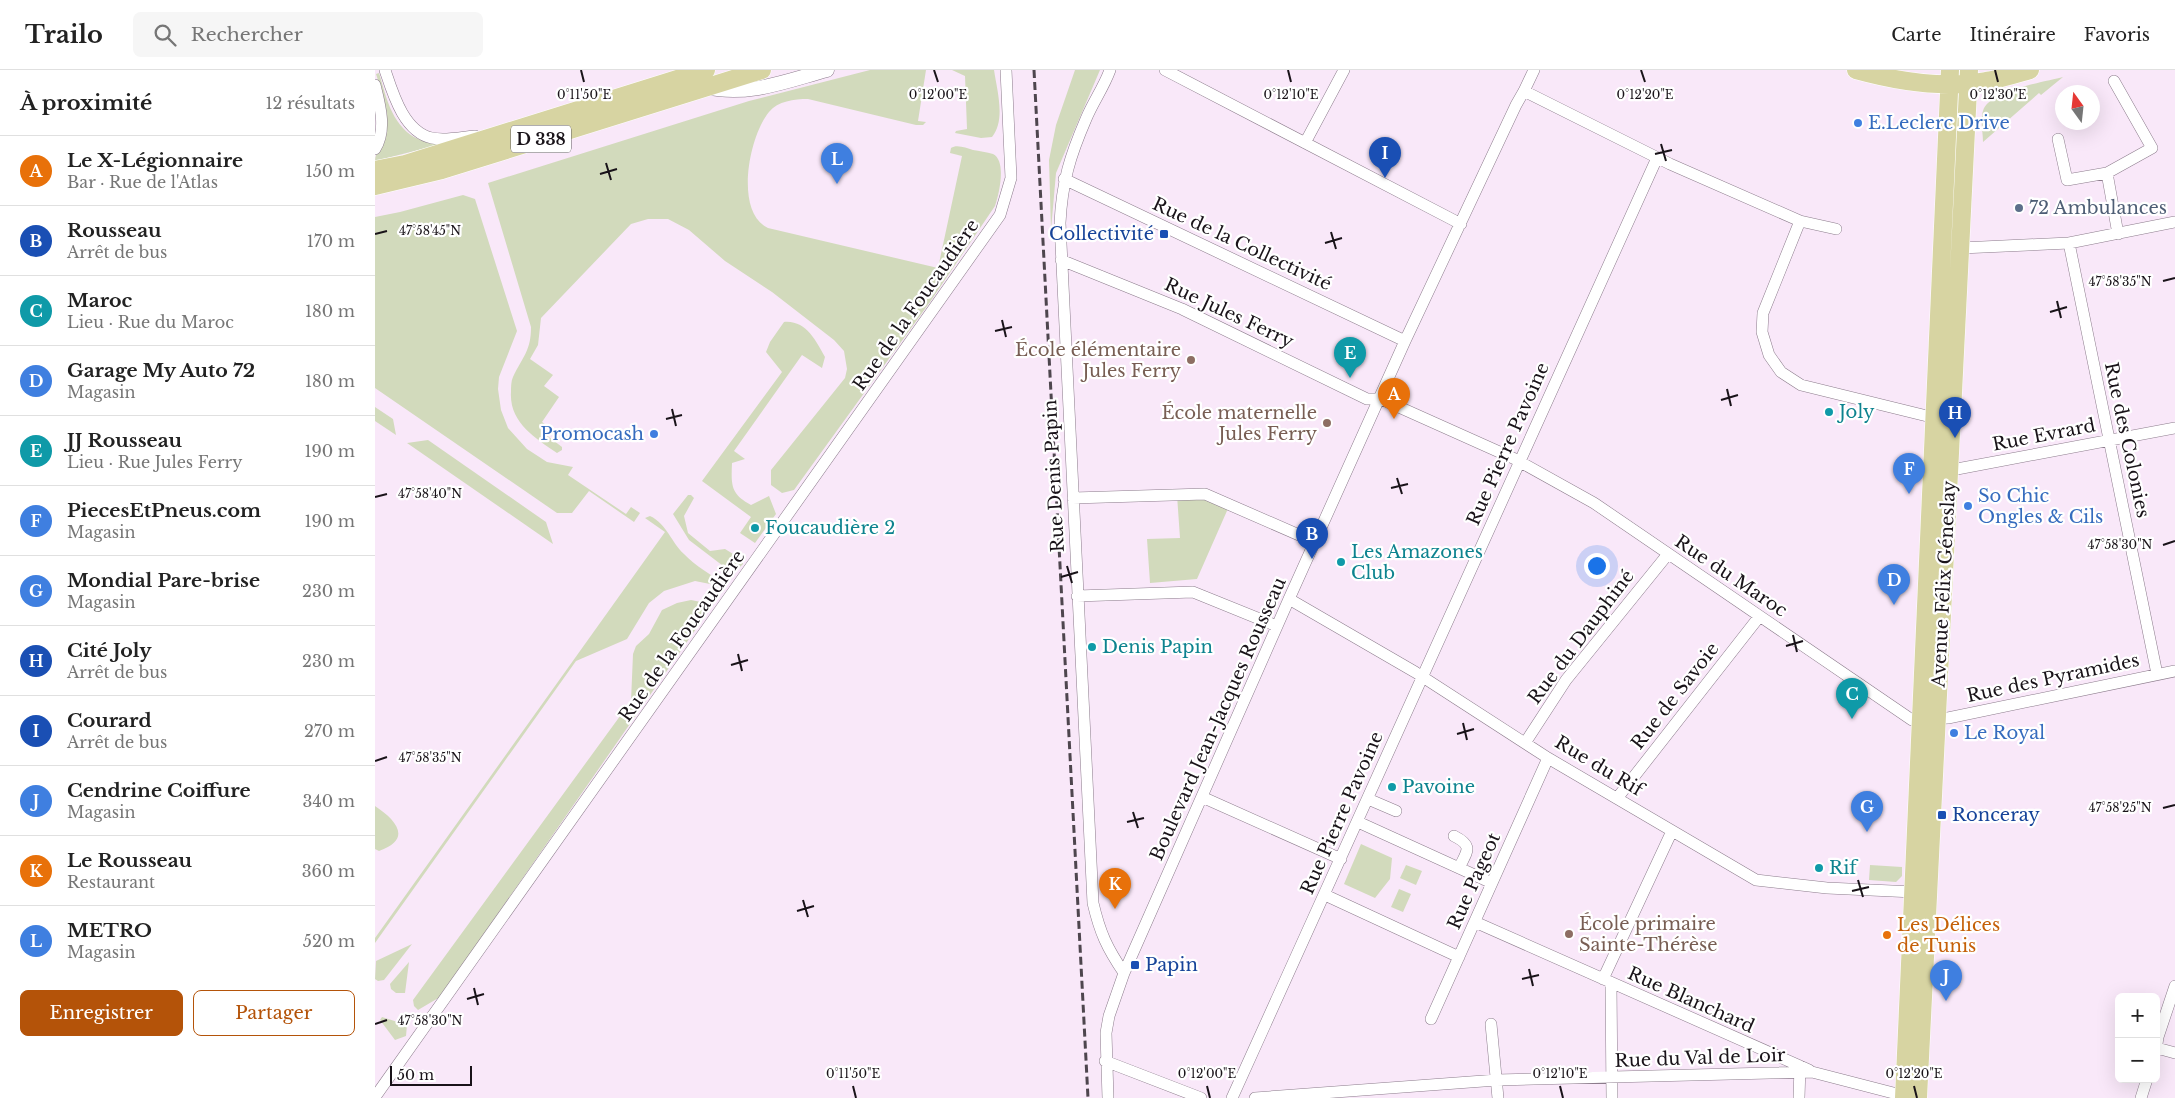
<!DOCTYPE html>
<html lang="fr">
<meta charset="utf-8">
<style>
:root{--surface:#fff;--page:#f6f6f6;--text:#222;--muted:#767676;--line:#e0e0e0;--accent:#b45309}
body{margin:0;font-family:"Libre Baskerville",serif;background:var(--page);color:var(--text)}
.controls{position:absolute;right:15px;bottom:15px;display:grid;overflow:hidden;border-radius:8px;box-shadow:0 5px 20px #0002}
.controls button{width:45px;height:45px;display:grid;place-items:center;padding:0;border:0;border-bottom:1px solid var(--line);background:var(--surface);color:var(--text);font:25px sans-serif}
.compass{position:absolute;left:1680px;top:15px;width:45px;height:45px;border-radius:50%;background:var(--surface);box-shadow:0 5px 20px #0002;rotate:345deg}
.scale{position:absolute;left:15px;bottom:12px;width:82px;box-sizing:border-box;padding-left:5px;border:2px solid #191319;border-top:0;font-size:14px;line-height:18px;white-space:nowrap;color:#191319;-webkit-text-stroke:4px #fff;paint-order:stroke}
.you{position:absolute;left:1221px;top:495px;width:18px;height:18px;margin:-12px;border:4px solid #fff;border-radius:50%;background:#1a73e8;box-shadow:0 0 0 8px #1a73e833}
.badge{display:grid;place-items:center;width:32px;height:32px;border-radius:50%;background:var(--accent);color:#fff;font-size:16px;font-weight:700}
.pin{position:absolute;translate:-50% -41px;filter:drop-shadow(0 1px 2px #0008)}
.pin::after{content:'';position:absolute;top:26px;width:18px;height:15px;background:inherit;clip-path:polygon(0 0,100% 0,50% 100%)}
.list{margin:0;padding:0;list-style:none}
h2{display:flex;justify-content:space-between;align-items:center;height:65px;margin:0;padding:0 20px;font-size:21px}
h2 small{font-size:16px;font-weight:400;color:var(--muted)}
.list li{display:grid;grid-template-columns:32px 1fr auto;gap:15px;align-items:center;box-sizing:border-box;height:70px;padding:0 20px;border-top:1px solid var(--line)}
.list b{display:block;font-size:19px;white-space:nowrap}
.list p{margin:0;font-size:16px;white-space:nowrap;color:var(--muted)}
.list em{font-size:16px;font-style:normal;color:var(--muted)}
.actions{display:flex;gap:10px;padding:15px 20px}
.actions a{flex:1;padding:11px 0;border:1px solid var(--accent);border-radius:8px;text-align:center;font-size:18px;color:var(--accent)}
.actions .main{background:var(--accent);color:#fff}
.icon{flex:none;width:28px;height:28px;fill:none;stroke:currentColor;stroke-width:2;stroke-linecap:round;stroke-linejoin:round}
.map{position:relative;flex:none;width:1800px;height:1028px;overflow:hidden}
header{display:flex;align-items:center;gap:30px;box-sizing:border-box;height:70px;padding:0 25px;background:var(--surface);border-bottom:1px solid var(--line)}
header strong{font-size:24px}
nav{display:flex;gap:28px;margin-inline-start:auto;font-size:18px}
.search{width:350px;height:45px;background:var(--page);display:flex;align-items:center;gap:12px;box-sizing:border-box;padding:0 18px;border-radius:8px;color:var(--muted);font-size:19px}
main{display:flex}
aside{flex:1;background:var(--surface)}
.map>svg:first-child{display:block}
</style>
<header>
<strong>Trailo</strong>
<div class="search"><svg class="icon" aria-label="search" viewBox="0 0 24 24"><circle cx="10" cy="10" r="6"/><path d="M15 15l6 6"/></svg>Rechercher</div>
<nav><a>Carte</a><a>Itinéraire</a><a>Favoris</a></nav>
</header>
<main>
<aside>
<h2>À proximité<small>12 résultats</small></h2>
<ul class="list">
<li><span class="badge" style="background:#e8710a">A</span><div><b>Le X-Légionnaire</b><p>Bar · Rue de l'Atlas</p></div><em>150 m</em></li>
<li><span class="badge" style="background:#1a4fb4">B</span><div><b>Rousseau</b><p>Arrêt de bus</p></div><em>170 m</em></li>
<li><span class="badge" style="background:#0f9aa8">C</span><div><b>Maroc</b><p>Lieu · Rue du Maroc</p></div><em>180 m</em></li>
<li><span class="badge" style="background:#3f7fe0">D</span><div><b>Garage My Auto 72</b><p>Magasin</p></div><em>180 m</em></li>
<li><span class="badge" style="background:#0f9aa8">E</span><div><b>JJ Rousseau</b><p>Lieu · Rue Jules Ferry</p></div><em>190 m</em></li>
<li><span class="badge" style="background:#3f7fe0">F</span><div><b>PiecesEtPneus.com</b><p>Magasin</p></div><em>190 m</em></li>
<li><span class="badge" style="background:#3f7fe0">G</span><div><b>Mondial Pare-brise</b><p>Magasin</p></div><em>230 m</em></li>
<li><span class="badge" style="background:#1a4fb4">H</span><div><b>Cité Joly</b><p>Arrêt de bus</p></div><em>230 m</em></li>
<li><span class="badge" style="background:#1a4fb4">I</span><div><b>Courard</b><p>Arrêt de bus</p></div><em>270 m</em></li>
<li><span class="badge" style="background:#3f7fe0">J</span><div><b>Cendrine Coiffure</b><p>Magasin</p></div><em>340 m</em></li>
<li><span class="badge" style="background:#e8710a">K</span><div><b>Le Rousseau</b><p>Restaurant</p></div><em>360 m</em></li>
<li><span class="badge" style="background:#3f7fe0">L</span><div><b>METRO</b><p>Magasin</p></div><em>520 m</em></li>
</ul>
<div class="actions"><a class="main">Enregistrer</a><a>Partager</a></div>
</aside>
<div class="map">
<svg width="1800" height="1028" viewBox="0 0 1800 1028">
<rect width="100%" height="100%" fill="#f9e8f9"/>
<!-- green -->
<path fill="#d2dabc" d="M 495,0 L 551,0 L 543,51 L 551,52 L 548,55 L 541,55 L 433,29 C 419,29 403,31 394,42 C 374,66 359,142 393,158 L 563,198 L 587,86 L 575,83 L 576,78 C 582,74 591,78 598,80 C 604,81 612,82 618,84 C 632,91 624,124 620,136 L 555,232 L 419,420 L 407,423 L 396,415 L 396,400 L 470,308 L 472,299 L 469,281 L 459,270 L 397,222 L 350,191 L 314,160 L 293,149 L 273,149 L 256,154 L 166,248 L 163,275 L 155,289 L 178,305 L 169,316 L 184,327 L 167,352 L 174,357 L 170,364 L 187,377 L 187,380 L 182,383 C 160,368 134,352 136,322 C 136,317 136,311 138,307 C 148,286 156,281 156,257 L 113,113 L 374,31 Z
M 577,0 L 619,0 C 622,20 631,50 617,67 L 606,68 L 580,63 L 581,61 L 592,59 L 590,6 Z
M 700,0 L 725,0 L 681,103 L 676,160 L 674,90 L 681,55 Z
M 4,3 C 11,26 16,53 39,67 C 46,71 59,72 63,75 L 0,91 C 0,82 8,75 10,66 C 16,46 7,23 1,4 Z
M 1688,7 L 1666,25 L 1664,23 L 1608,72 C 1608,63 1605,49 1608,41 C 1613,21 1669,12 1688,7 Z
M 88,125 L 100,129 L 142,261 L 124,307 L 123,319 L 126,340 L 133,358 L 152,379 L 172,392 L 198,397 L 193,405 L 251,444 L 256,437 L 265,443 L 259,452 L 214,421 L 197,443 L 182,443 L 0,318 L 0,147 L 25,142 Z
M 409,252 C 431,250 441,271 450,287 L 447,298 L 427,285 L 359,381 L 370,389 L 357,393 C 356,416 356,424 376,435 L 394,426 L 401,444 L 380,473 L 365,463 L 376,447 L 327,411 L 407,302 L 391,282 L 395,272 Z
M 0,337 L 18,349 L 21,365 L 0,351 Z
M 53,370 L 171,452 L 178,474 L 32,373 Z
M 313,425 L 316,425 L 319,428 L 309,446 L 313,463 L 335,481 L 350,479 L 368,490 L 368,494 L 364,498 L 356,502 L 314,470 L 298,444 Z
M 802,425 L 855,434 L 822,509 L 775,513 L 772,469 L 805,468 Z
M 275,446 C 292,454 296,472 309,484 C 320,496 337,505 351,515 L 350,517 L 320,511 L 289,521 L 274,533 L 252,569 L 201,591 L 0,873 L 0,868 L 290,462 L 270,448 Z
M 316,530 L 326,532 L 329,535 L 330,546 L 65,927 L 43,940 L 39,936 L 38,930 L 256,631 L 258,584 L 261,576 L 274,564 L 287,540 L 302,533 Z
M 0,736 C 21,750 38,769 4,781 L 0,779 Z
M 986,774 L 1017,788 L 1015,809 L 1000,828 L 969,814 Z
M 1031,795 L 1047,801 L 1041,815 L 1025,808 Z
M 1495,795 L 1527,797 L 1527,806 L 1521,812 L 1494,810 Z
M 1024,819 L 1036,824 L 1028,842 L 1016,837 Z
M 37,874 L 9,910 L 3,911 L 0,909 L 1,891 Z
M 34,892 L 30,923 L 21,923 L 16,919 L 15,914 Z
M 7,947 L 32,955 L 31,966 L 20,970 L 5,950 Z"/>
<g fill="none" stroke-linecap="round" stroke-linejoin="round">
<!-- minor casing -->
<g stroke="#8c7c8c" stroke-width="12">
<path id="minor" d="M 10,0 C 18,24 29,62 57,68 C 71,71 86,67 100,66
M 735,0 C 729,17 718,32 711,49 C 695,86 687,112 685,153 L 718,833 C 725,863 732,878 749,903
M 790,0 L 1086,154
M 0,15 C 5,35 12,60 0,79
M 1149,21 L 1295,94 L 1425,151 L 1461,159
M 1683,69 L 1692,110 L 1732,103 L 1777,78 L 1739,11
M 930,73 L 969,0
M 1732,103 L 1743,164
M 689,109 L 1030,271
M 1425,151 L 1388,243 L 1387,262 L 1394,285 L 1406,302 L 1426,315 L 1552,346 L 1560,346
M 1694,173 L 1782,604
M 1586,178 L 1694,173 L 1800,152
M 686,190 L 807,239 L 992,329 L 1006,329 L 1140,389 L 1219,433 L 1537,650 L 1573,648 L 1800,601
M 1569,400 L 1582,399 L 1800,358
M 698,428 L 830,424 L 940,472
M 702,526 L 818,522 L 902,556
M 914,529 L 1040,602 L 1173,688 L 1381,810 L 1452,818 L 1539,822
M 1150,673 L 1191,610 L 1293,484
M 827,727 L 966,789
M 1243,727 L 1384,547
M 993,729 L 1021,741
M 983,752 L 1117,813
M 1079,766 C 1099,776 1092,781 1084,798
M 950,825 L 1084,887
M 1100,852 L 1434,1000
M 1228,909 L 1297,761
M 1236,913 L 1237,1028
M 1056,949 L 1173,688
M 1116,954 L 1123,1028
M 1782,978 L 1800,983
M 1781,981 L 1783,967 L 1800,916
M 730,991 L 826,1028
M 0,1027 L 625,145 L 636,108 L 631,0
M 733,1028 L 731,963 L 734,946 L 749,903 L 914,529 L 1030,271 L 1141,35 L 1149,21 L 1159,0
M 857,1028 L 1282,88
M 880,1028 L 1122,1010 L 1437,1002 L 1530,1026
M 1424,1028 L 1425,996
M 1766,1028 L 1772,1009"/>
</g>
<!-- tertiary casing -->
<g stroke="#8c7c8c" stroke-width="15">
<path id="tertiary" d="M 331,17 C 373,27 411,11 452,0"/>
</g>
<!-- primary casing -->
<g stroke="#fff" stroke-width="19">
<path id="primary" d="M 1481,0 C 1521,11 1569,19 1611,11 C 1626,9 1641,4 1655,0
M 0,100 L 30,94 L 331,0
M 0,116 L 67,100 L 387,0
M 1529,1028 L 1575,0
M 1543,1028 L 1594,0"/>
</g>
<!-- minor -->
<use href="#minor" stroke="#fff" stroke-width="11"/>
<!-- tertiary -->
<use href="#tertiary" stroke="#fff" stroke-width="14"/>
<!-- primary -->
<use href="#primary" stroke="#d7d4a2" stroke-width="18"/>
<!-- rail -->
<path stroke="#4e464e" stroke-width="3" stroke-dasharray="8 4" stroke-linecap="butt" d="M 659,0 L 713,1028"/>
</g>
<!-- ticks -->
<path fill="none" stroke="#191319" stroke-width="2" d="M 206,0 L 209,12M 559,0 L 563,12M 913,0 L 916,12M 1266,0 L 1270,12M 1620,0 L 1623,12M 1286,74 L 1291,91M 1280,84 L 1297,80M 231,93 L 236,110M 225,104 L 242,99M 956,162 L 961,179M 0,164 L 12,161M 950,173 L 967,168M 1788,211 L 1800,208M 1682,231 L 1686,248M 1675,242 L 1692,237M 627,250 L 631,267M 620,261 L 637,257M 1352,319 L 1356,336M 1346,330 L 1363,325M 297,339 L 301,356M 291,349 L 307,345M 1022,408 L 1027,424M 1016,418 L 1033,414M 0,427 L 12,424M 1788,475 L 1800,471M 692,496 L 697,513M 686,507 L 703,502M 1418,565 L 1422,582M 1411,576 L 1428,571M 363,584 L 367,601M 356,595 L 373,590M 1088,653 L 1092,670M 1082,664 L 1099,659M 0,691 L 12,687M 1788,738 L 1800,735M 758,742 L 763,758M 752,752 L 769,748M 1483,810 L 1488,827M 1477,821 L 1494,817M 428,830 L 433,847M 422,841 L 439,836M 1154,899 L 1158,916M 1147,909 L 1164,905M 99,918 L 103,935M 92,929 L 109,924M 0,954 L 12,950M 478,1016 L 481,1028M 832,1016 L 835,1028M 1185,1016 L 1188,1028M 1539,1016 L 1542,1028"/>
<!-- markers -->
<g fill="#3f7fe0" stroke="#fff" stroke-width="2">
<circle cx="1483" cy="53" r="5"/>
<circle cx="279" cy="364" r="5"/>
<circle cx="1593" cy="436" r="5"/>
<circle cx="1579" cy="663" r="5"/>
</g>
<circle fill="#5c6f8a" stroke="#fff" stroke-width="2" cx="1644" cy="138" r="5"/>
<g fill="#1a4fb4" stroke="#fff" stroke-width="2">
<rect x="784" y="159" width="10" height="10" rx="2.5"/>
<rect x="1562" y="740" width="10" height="10" rx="2.5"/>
<rect x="755" y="890" width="10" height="10" rx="2.5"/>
</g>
<g fill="#8d6e63" stroke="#fff" stroke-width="2">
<circle cx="816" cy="290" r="5"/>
<circle cx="952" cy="353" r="5"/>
<circle cx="1194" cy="864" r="5"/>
</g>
<g fill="#0f9aa8" stroke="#fff" stroke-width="2">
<circle cx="1454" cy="342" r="5"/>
<circle cx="380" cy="458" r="5"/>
<circle cx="966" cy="492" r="5"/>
<circle cx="717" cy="577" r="5"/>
<circle cx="1017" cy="717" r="5"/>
<circle cx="1444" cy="798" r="5"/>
</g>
<circle fill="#e8710a" stroke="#fff" stroke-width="2" cx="1512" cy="865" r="5"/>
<g text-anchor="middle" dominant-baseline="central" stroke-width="4.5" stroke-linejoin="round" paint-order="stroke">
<!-- shield labels -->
<rect fill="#fff" stroke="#5e5a5e" stroke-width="1" x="136" y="55.5" width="60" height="27" rx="4"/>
<g font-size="16" font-weight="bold" fill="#191319">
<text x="166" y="69">D 338</text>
</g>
<!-- shop labels -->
<g font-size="18" fill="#366cbe" stroke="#fff" text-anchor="start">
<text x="1493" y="53">E.Leclerc Drive</text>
<text x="269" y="364" text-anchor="end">Promocash</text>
<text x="1603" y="426">So Chic<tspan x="1603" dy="21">Ongles &amp; Cils</tspan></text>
<text x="1589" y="663">Le Royal</text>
</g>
<!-- service labels -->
<g font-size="18" fill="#4e5e75" stroke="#fff" text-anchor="start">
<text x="1654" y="138">72 Ambulances</text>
</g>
<!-- transit labels -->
<g font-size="18" fill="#164399" stroke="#fff" text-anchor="start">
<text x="779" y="164" text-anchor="end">Collectivité</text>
<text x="1577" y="745">Ronceray</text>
<text x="770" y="895">Papin</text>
</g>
<!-- street labels -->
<g font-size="18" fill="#191319" stroke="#fff">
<text transform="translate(867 174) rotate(25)">Rue de la Collectivité</text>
<text transform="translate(541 235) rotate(-55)">Rue de la Foucaudière</text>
<text transform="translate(854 243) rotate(25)">Rue Jules Ferry</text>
<text transform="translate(1669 365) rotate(-11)">Rue Evrard</text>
<text transform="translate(1752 370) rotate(78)">Rue des Colonies</text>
<text transform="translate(1133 374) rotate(-66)">Rue Pierre Pavoine</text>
<text transform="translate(679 406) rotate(-93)">Rue Denis Papin</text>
<text transform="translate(1356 506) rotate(34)">Rue du Maroc</text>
<text transform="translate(1569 514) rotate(-87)">Avenue Félix Géneslay</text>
<text transform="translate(307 566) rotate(-55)">Rue de la Foucaudière</text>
<text transform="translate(1206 567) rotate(-53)">Rue du Dauphiné</text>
<text transform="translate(1678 608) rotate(-12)">Rue des Pyramides</text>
<text transform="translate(1300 626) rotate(-52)">Rue de Savoie</text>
<text transform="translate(843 649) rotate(-66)">Boulevard Jean-Jacques Rousseau</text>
<text transform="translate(1224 696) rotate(31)">Rue du Rif</text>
<text transform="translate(967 743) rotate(-66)">Rue Pierre Pavoine</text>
<text transform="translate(1099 811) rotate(-66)">Rue Pageot</text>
<text transform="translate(1316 930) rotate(24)">Rue Blanchard</text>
<text transform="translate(1325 988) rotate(-2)">Rue du Val de Loir</text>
</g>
<!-- education labels -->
<g font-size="18" fill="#785e54" stroke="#fff" text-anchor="end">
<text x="806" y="280">École élémentaire<tspan x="806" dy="21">Jules Ferry</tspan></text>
<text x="942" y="343">École maternelle<tspan x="942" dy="21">Jules Ferry</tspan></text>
<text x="1204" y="854" text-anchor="start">École primaire<tspan x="1204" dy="21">Sainte-Thérèse</tspan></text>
</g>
<!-- culture labels -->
<g font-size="18" fill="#0d838f" stroke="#fff" text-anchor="start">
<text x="1464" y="342">Joly</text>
<text x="390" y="458">Foucaudière 2</text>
<text x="976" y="482">Les Amazones<tspan x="976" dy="21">Club</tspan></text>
<text x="727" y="577">Denis Papin</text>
<text x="1027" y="717">Pavoine</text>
<text x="1454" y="798">Rif</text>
</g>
<!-- food labels -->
<g font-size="18" fill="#c56008" stroke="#fff" text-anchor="start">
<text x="1522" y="855">Les Délices<tspan x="1522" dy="21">de Tunis</tspan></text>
</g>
</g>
<g font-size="12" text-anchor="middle" fill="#191319" stroke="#fff" stroke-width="4.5" stroke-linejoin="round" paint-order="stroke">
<text x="209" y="29">0°11'50"E</text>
<text x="563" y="29">0°12'00"E</text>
<text x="916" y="29">0°12'10"E</text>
<text x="1270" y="29">0°12'20"E</text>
<text x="1623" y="29">0°12'30"E</text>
<text x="55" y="165">47°58'45"N</text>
<text x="1745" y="216">47°58'35"N</text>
<text x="55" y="428">47°58'40"N</text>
<text x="1745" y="479">47°58'30"N</text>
<text x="55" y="692">47°58'35"N</text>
<text x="1745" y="742">47°58'25"N</text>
<text x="55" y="955">47°58'30"N</text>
<text x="478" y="1008">0°11'50"E</text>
<text x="832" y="1008">0°12'00"E</text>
<text x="1185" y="1008">0°12'10"E</text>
<text x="1539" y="1008">0°12'20"E</text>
</g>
</svg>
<div class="controls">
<button>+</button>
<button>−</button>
</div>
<svg class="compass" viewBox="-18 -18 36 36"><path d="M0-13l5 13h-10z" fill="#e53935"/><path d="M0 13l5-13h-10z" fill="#767676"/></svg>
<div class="scale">50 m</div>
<div class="you"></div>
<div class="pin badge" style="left:1019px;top:349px;background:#e8710a">A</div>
<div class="pin badge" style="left:937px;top:489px;background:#1a4fb4">B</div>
<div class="pin badge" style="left:1477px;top:649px;background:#0f9aa8">C</div>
<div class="pin badge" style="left:1519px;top:535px;background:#3f7fe0">D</div>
<div class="pin badge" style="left:975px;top:308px;background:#0f9aa8">E</div>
<div class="pin badge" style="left:1534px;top:424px;background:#3f7fe0">F</div>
<div class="pin badge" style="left:1492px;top:762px;background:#3f7fe0">G</div>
<div class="pin badge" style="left:1580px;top:368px;background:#1a4fb4">H</div>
<div class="pin badge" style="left:1010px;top:108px;background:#1a4fb4">I</div>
<div class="pin badge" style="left:1571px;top:931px;background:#3f7fe0">J</div>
<div class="pin badge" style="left:740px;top:839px;background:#e8710a">K</div>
<div class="pin badge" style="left:462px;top:114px;background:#3f7fe0">L</div>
</div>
</main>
